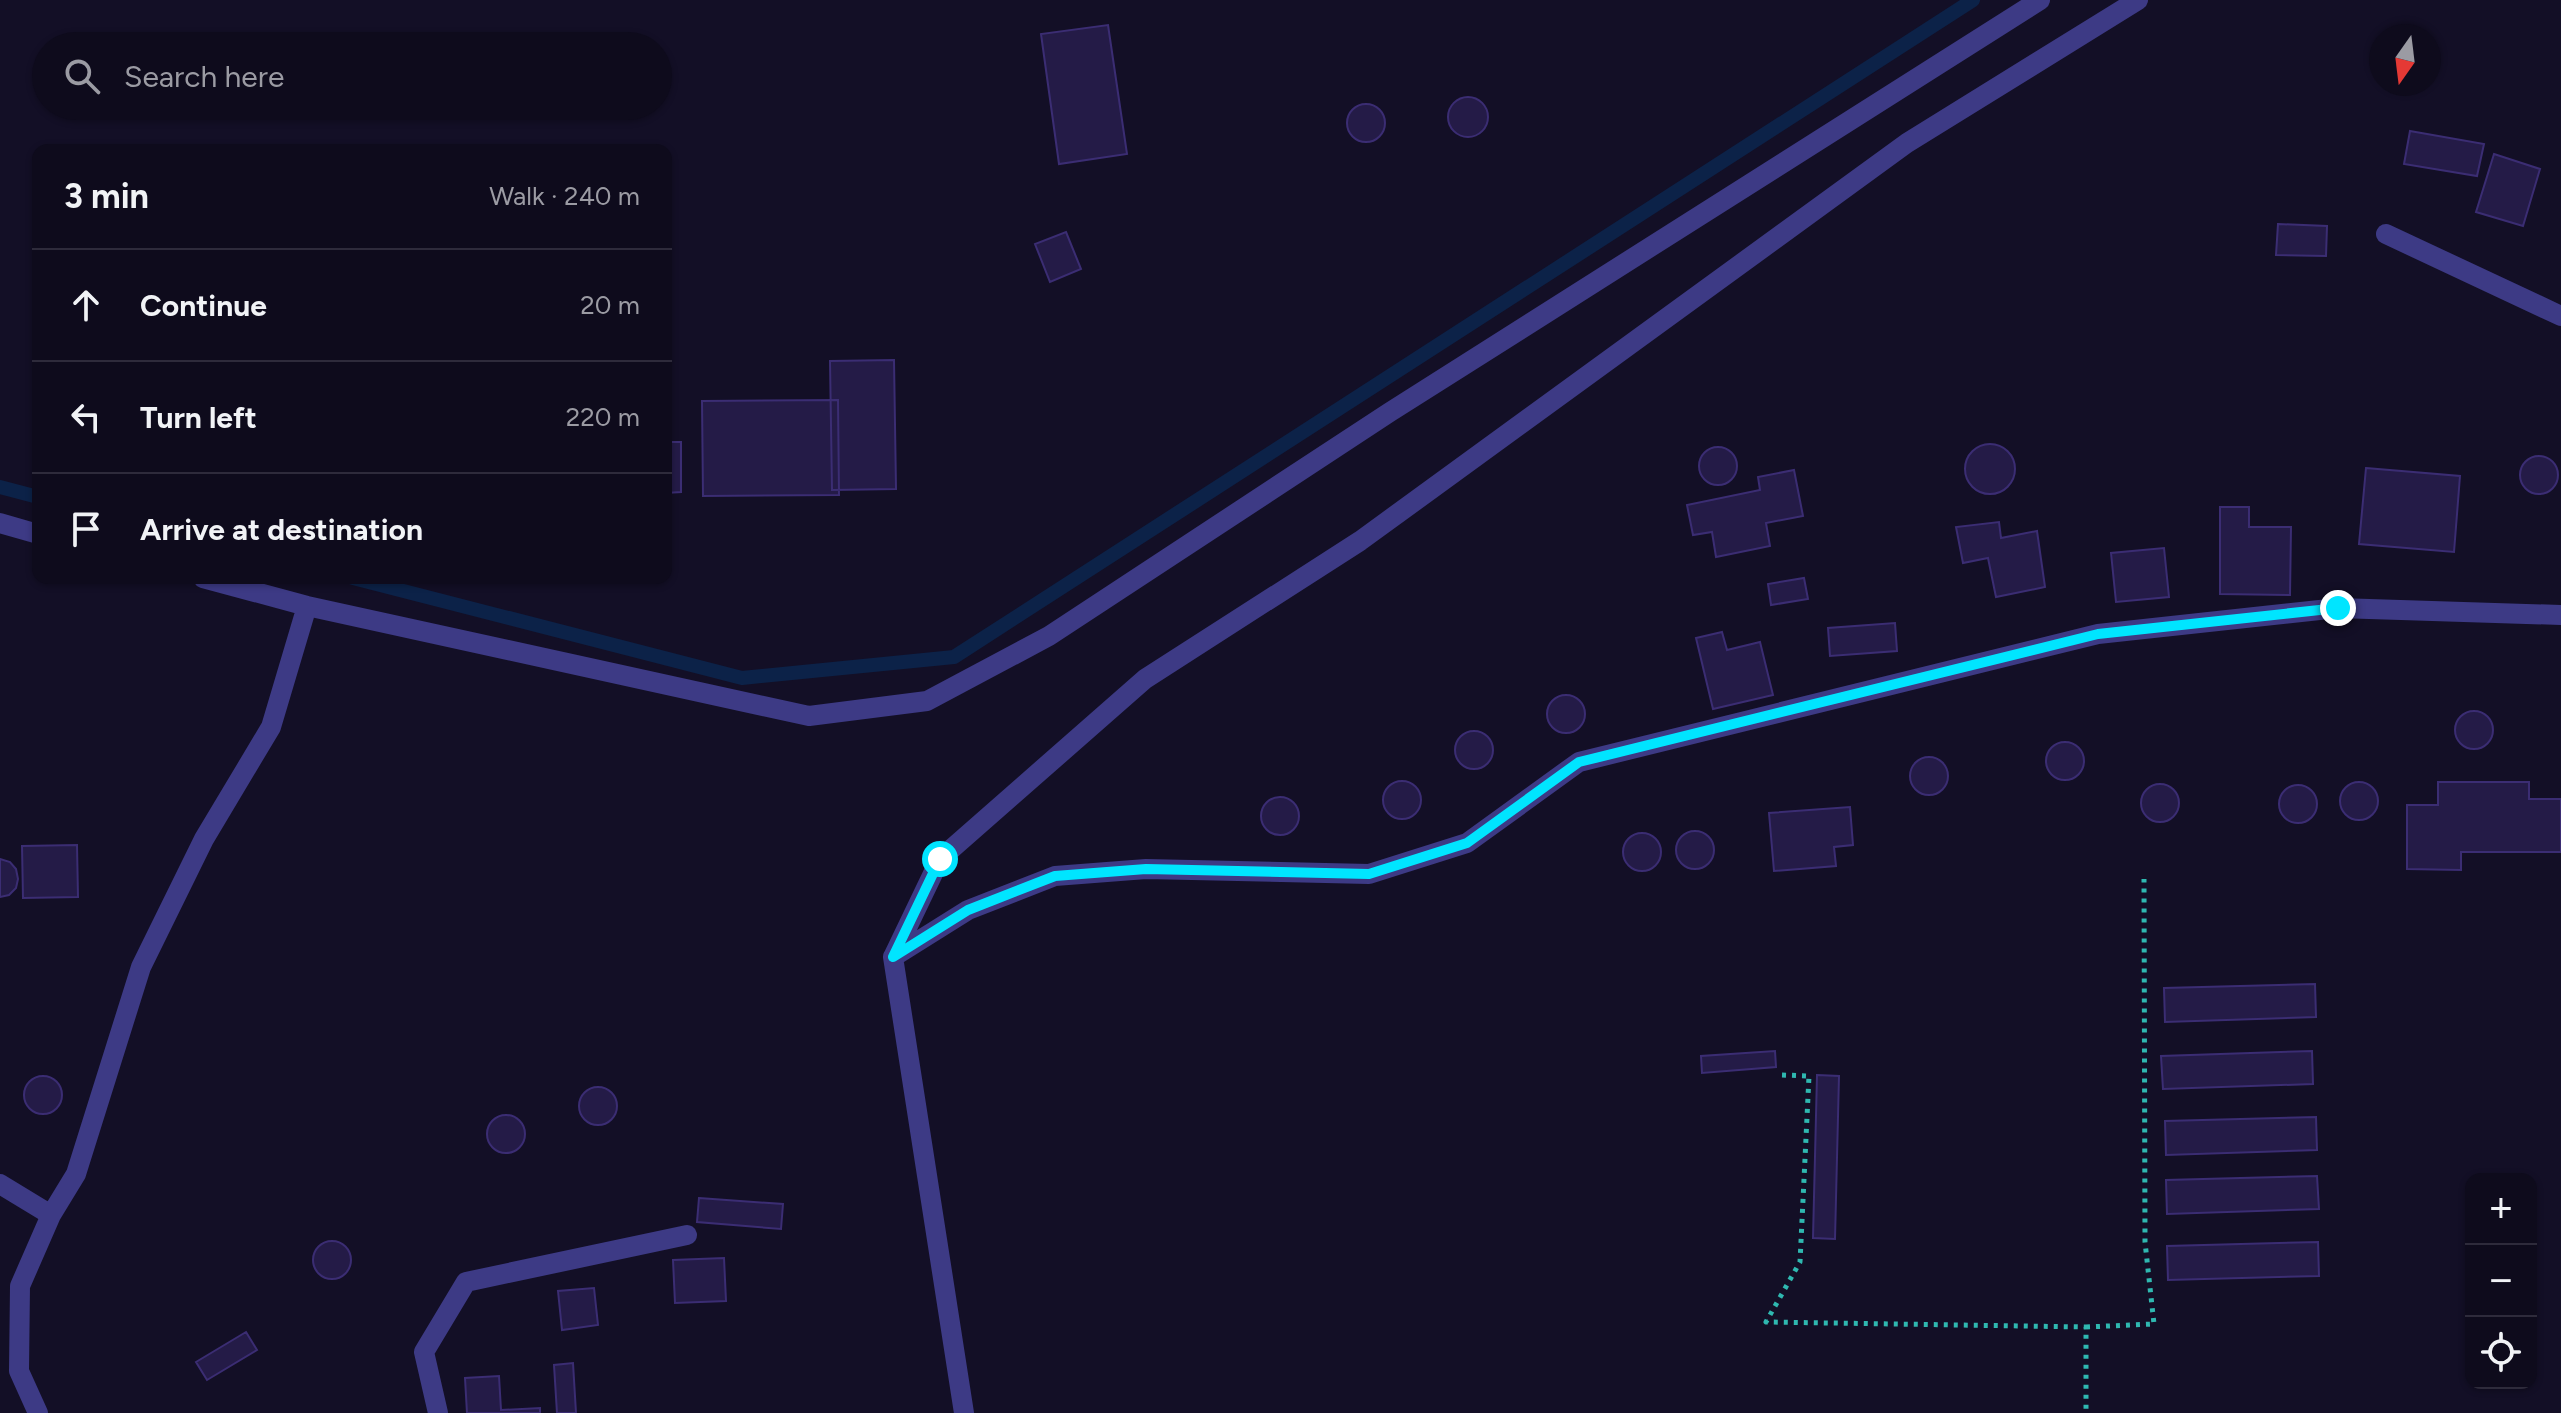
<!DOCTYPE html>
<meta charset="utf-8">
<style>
:root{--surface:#0e0b1c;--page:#1c1929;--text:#f1f3f6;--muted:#9b9ba3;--line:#2e2b3b}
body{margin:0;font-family:Figtree,sans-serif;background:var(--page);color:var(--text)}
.controls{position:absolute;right:24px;bottom:24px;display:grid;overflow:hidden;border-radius:16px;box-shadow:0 2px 6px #0004}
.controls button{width:72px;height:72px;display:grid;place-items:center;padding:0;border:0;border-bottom:2px solid var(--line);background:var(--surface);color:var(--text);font:40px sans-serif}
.compass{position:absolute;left:2369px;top:24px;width:72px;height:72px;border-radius:50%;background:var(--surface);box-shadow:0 2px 6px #0004;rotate:194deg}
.stop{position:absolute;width:24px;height:24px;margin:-18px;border:6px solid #00e5ff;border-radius:50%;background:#fff}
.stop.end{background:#00e5ff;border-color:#fff;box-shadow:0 2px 8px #0008}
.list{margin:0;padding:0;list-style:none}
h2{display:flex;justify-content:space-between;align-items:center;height:104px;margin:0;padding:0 32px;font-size:34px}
h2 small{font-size:26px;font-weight:400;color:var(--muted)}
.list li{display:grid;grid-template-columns:52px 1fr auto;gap:24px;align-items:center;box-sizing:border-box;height:112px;padding:0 32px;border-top:2px solid var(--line)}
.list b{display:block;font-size:30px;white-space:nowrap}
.list em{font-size:26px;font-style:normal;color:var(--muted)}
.icon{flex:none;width:44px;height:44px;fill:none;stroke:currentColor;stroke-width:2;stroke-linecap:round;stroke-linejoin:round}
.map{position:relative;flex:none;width:2561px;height:1413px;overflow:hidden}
.search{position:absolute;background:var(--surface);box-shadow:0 2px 6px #0004;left:32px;top:32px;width:640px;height:88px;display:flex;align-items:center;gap:20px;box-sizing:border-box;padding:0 28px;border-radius:44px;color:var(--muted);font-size:30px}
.panel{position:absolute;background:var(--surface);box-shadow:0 2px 6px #0004;left:32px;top:144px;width:640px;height:440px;border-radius:16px}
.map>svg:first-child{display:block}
</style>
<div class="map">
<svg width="2561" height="1413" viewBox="0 0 2561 1413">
<rect width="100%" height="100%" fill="#130f26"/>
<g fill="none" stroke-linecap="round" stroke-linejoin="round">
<!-- stream -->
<path stroke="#0c2248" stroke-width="14" d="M 0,487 L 38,497
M 353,578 L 742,678 L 954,657 L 1973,0"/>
</g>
<!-- building -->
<path fill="#241b47" stroke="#3b2d73" stroke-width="2" d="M 1108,25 L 1127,154 L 1059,164 L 1041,34 Z
M1448 117a20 20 0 1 1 40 0a20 20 0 1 1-40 0Z
M1347 123a19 19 0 1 1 38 0a19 19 0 1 1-38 0Z
M 2410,131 L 2484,144 L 2477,176 L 2404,164 Z
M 2494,154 L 2540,169 L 2523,226 L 2476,212 Z
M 2278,224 L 2327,226 L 2326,256 L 2276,255 Z
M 1066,232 L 1081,269 L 1050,282 L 1035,244 Z
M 894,360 L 896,489 L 832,490 L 830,361 Z
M 838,400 L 839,495 L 703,496 L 702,401 Z
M 666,442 L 681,442 L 681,492 L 666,493 Z
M1965 469a25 25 0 1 1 50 0a25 25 0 1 1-50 0Z
M1699 466a19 19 0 1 1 38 0a19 19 0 1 1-38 0Z
M2520 475a19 19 0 1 1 38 0a19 19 0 1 1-38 0Z
M 2366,468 L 2460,476 L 2454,552 L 2359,544 Z
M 1794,470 L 1803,516 L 1766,523 L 1770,546 L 1716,557 L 1712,532 L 1693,535 L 1687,505 L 1760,490 L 1758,477 Z
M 2220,507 L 2249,507 L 2249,527 L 2291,527 L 2290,595 L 2220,594 Z
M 1999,522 L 2001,538 L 2037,531 L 2045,587 L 1996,597 L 1988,558 L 1963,563 L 1956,527 Z
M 2164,548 L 2169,597 L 2116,602 L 2111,553 Z
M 1804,578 L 1808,599 L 1771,605 L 1768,584 Z
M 1895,623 L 1897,651 L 1830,656 L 1828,628 Z
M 1722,632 L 1727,650 L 1760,642 L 1773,695 L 1713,709 L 1696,638 Z
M1547 714a19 19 0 1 1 38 0a19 19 0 1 1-38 0Z
M2455 730a19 19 0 1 1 38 0a19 19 0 1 1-38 0Z
M1455 750a19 19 0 1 1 38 0a19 19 0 1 1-38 0Z
M2046 761a19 19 0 1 1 38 0a19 19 0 1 1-38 0Z
M1910 776a19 19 0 1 1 38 0a19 19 0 1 1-38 0Z
M1383 800a19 19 0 1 1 38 0a19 19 0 1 1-38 0Z
M 2438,782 L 2529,782 L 2529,799 L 2561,799 L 2561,852 L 2461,852 L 2461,870 L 2407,869 L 2407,805 L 2438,805 Z
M2340 801a19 19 0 1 1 38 0a19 19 0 1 1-38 0Z
M2141 803a19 19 0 1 1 38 0a19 19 0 1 1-38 0Z
M2279 804a19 19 0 1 1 38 0a19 19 0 1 1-38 0Z
M1261 816a19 19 0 1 1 38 0a19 19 0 1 1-38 0Z
M 1850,807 L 1853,845 L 1834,847 L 1836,866 L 1774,871 L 1769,813 Z
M1676 850a19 19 0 1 1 38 0a19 19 0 1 1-38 0Z
M1623 852a19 19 0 1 1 38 0a19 19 0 1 1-38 0Z
M 77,845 L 78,897 L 23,898 L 22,846 Z
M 0,859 L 10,862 L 16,869 L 18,879 L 16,888 L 9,895 L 0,897 Z
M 2315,984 L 2316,1017 L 2165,1022 L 2164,988 Z
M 1775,1051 L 1776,1067 L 1702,1073 L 1701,1056 Z
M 2312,1051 L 2313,1084 L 2163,1089 L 2161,1056 Z
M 1817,1075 L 1839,1076 L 1835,1239 L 1813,1238 Z
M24 1095a19 19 0 1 1 38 0a19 19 0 1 1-38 0Z
M579 1106a19 19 0 1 1 38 0a19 19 0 1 1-38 0Z
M487 1134a19 19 0 1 1 38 0a19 19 0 1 1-38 0Z
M 2316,1117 L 2317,1150 L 2166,1155 L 2165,1121 Z
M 2317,1176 L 2319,1209 L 2167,1214 L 2166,1180 Z
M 699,1198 L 783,1204 L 781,1229 L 697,1222 Z
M313 1260a19 19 0 1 1 38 0a19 19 0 1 1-38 0Z
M 2318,1242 L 2319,1276 L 2168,1280 L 2167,1246 Z
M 724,1258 L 726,1301 L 675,1303 L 673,1260 Z
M 594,1288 L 598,1325 L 562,1330 L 558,1291 Z
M 246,1332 L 257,1350 L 207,1380 L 196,1362 Z
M 573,1363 L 576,1413 L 557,1413 L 554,1365 Z
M 499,1376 L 501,1410 L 540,1408 L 540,1413 L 467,1413 L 465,1378 Z"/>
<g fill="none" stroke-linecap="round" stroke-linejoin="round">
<!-- path -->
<path stroke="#2fb8b0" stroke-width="5" stroke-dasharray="4 6" stroke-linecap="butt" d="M 1782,1075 L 1809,1076 L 1800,1262 L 1766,1322 L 2086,1327 L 2086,1413
M 2086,1327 L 2154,1324 L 2145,1242 L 2144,879"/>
<!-- minor -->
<path stroke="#3d3a85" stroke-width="20" d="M 2386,234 L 2561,316
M 0,523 L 38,534
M 203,578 L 307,606 L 809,716 L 927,701 L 1049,636 L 1390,412 L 2040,0
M 893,957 L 940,859 L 1145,679 L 1360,541 L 1907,143 L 2138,0
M 0,1184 L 51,1215 L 20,1286 L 19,1371 L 38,1413
M 51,1215 L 76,1174 L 141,967 L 204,839 L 271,727 L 307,606
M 438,1413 L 424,1352 L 466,1282 L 687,1235
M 964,1413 L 893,957 L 968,910 L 1055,876 L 1146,869 L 1369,874 L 1467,843 L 1579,762 L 2098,634 L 2338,608 L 2561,615"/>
</g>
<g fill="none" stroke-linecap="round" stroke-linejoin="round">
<!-- route -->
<path stroke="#00e5ff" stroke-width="10" d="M 940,859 L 893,957 L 968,910 L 1055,876 L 1146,869 L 1369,874 L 1467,843 L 1579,762 L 2098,634 L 2338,608"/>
</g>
</svg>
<div class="controls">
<button>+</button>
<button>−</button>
<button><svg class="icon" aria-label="locate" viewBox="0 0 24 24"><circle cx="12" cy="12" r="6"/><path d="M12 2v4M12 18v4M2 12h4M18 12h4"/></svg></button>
</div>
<svg class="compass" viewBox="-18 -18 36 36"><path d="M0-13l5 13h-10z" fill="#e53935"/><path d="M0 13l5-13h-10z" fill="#9b9ba3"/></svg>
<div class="stop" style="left:940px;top:859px"></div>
<div class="stop end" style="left:2338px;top:608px"></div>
<div class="search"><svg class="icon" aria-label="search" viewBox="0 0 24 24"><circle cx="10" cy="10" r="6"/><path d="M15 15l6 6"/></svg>Search here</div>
<section class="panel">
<h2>3 min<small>Walk · 240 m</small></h2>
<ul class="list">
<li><svg class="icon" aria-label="ahead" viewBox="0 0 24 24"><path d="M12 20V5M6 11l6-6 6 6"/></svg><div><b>Continue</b></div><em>20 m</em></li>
<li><svg class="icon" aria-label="left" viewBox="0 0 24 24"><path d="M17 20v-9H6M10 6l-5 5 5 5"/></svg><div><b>Turn left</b></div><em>220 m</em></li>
<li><svg class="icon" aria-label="arrive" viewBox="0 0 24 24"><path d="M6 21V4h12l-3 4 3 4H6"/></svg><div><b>Arrive at destination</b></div></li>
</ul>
</section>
</div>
